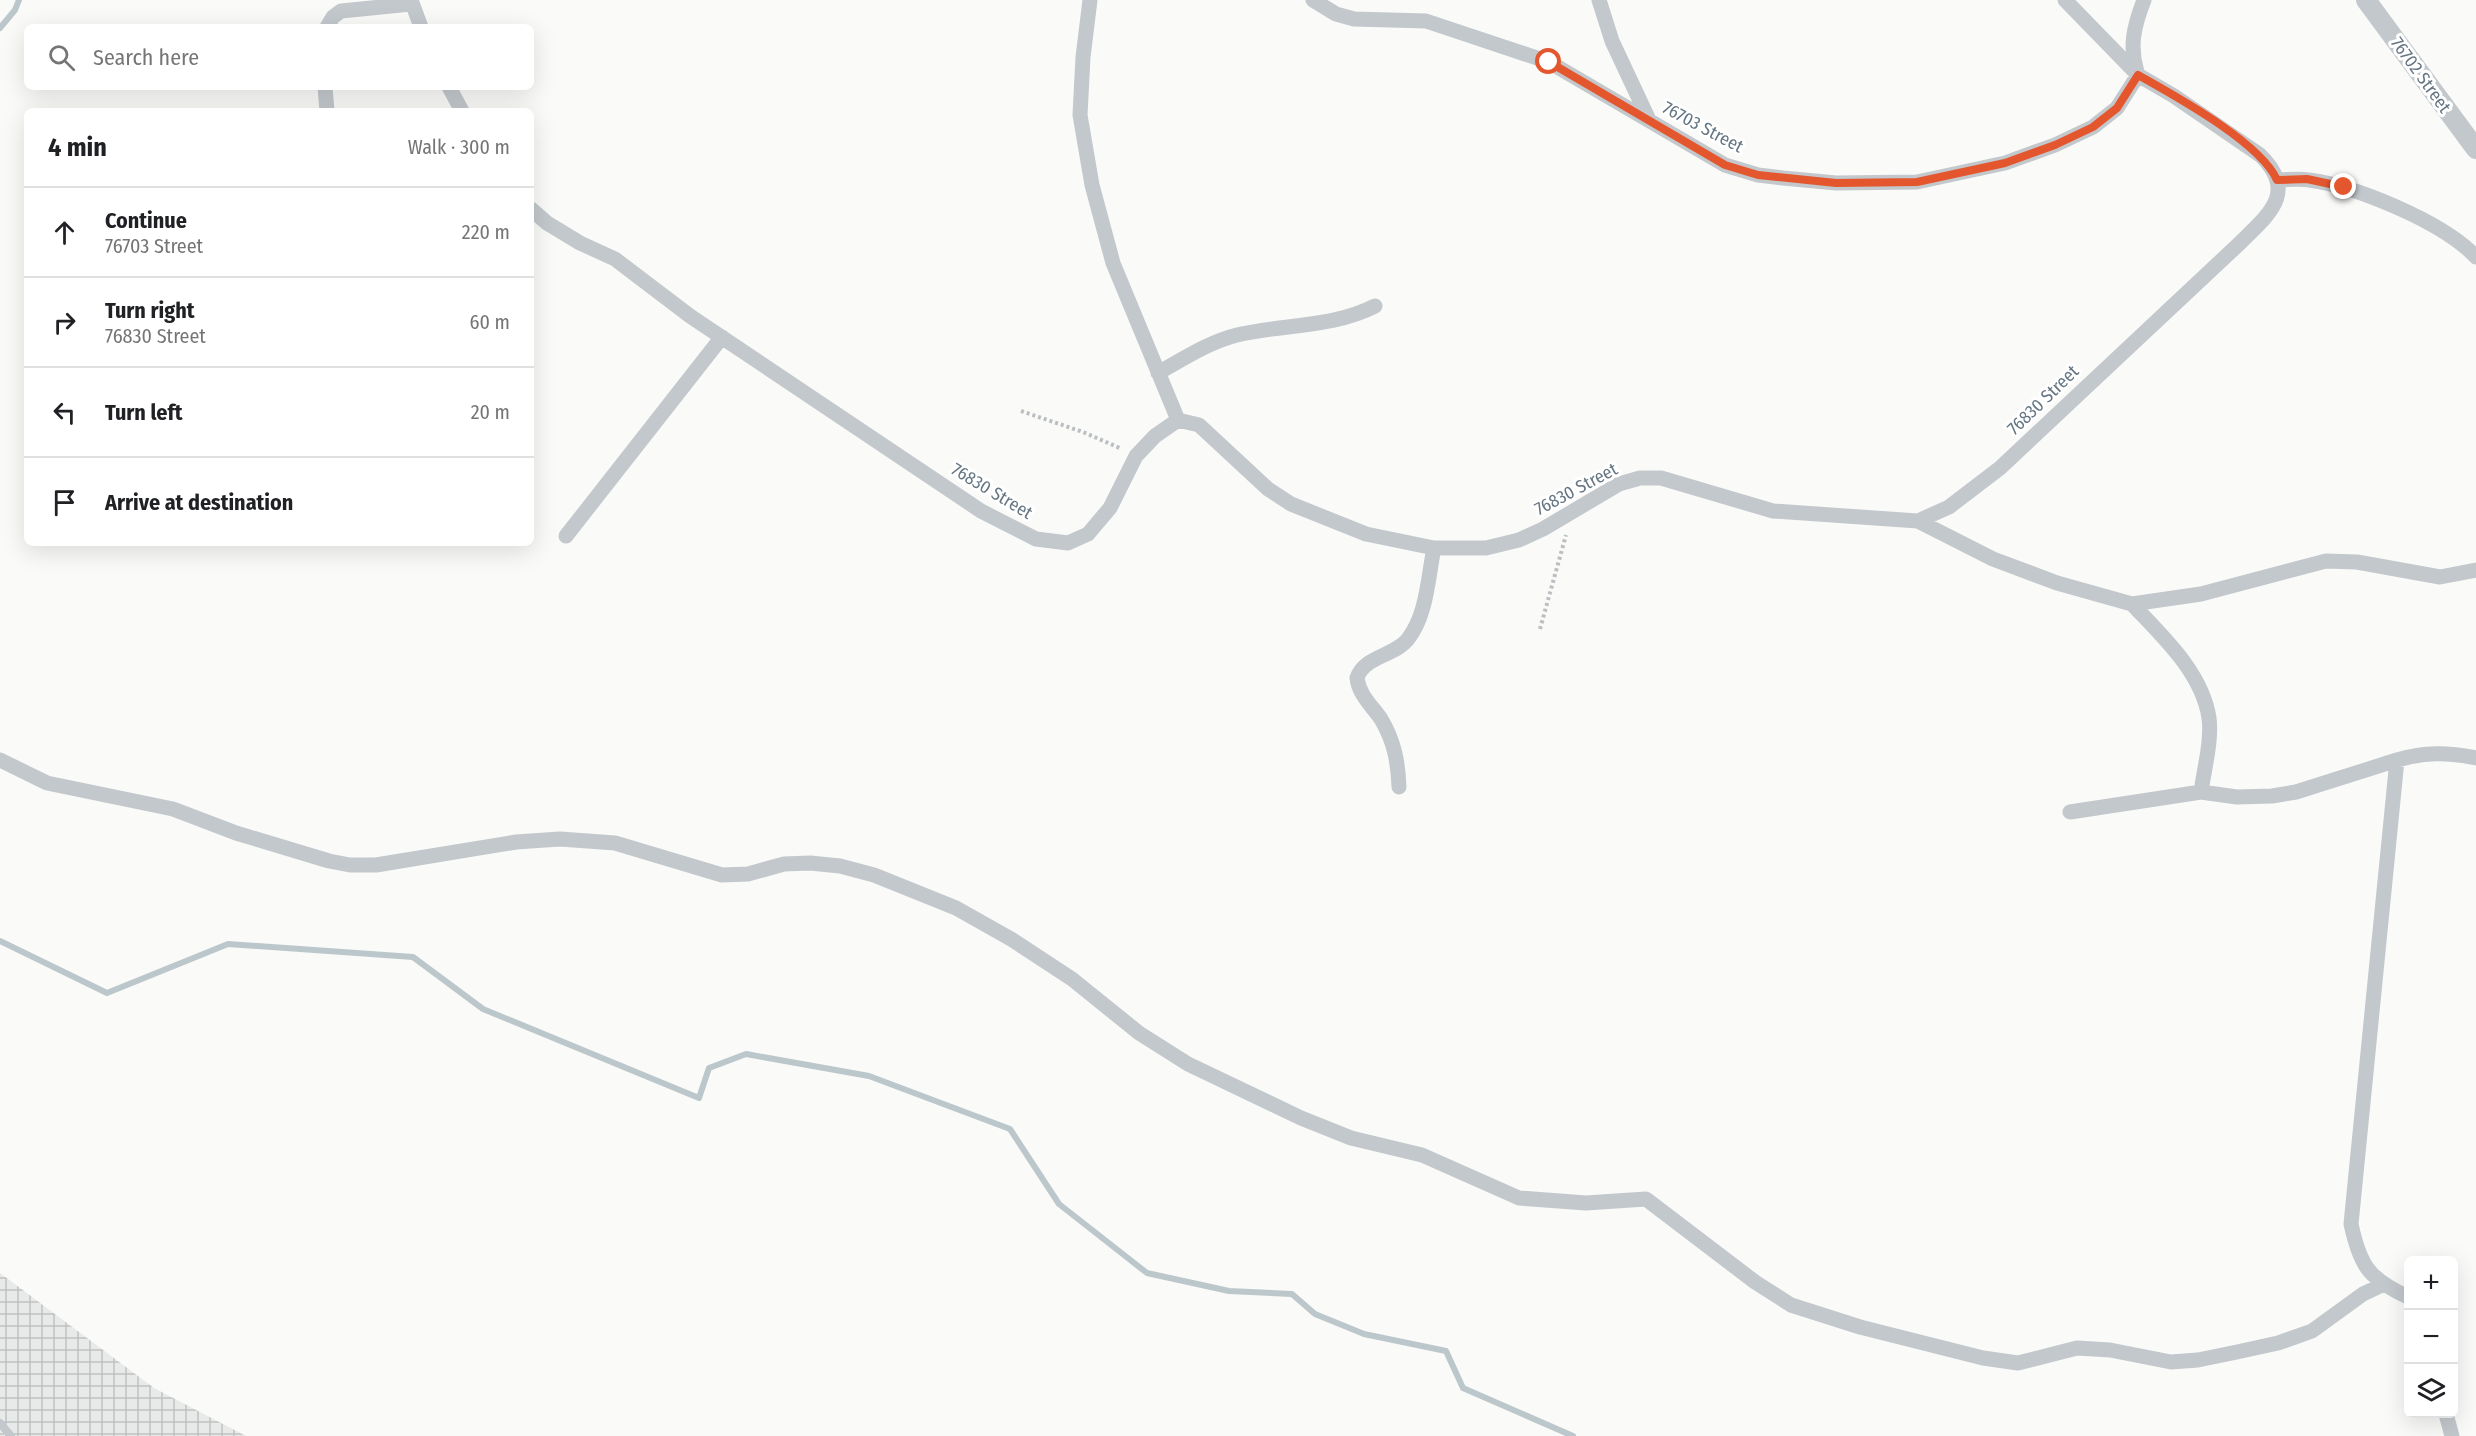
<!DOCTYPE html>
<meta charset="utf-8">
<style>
:root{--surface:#fff;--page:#f2f2f2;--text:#202124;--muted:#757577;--line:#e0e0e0}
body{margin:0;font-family:"Fira Sans Condensed",sans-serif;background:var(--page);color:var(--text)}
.controls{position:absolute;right:18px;bottom:18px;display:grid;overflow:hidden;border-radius:9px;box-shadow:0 6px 24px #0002}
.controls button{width:54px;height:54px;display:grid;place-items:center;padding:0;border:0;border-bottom:2px solid var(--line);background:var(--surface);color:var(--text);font:30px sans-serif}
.stop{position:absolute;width:18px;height:18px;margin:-14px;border:4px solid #e4572e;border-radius:50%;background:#fff}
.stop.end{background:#e4572e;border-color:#fff;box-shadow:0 2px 6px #0008}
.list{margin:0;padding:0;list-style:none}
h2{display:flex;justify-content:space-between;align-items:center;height:78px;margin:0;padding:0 24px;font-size:26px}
h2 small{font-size:20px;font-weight:400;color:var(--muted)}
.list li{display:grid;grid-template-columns:39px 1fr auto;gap:18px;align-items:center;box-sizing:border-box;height:90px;padding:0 24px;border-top:2px solid var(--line)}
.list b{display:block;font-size:22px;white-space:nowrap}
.list p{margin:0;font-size:20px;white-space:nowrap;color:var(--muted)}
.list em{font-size:20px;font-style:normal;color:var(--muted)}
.icon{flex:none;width:33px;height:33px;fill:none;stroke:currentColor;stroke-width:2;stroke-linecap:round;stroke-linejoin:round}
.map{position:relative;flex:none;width:2476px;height:1436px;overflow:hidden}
.search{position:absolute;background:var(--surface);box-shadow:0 6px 24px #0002;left:24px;top:24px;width:510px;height:66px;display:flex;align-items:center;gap:15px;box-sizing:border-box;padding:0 21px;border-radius:9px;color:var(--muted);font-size:22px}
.panel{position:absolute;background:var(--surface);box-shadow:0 6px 24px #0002;left:24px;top:108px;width:510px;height:438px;border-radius:9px}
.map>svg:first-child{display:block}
</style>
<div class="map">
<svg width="2476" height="1436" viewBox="0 0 2476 1436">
<defs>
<pattern id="industrial-grid" width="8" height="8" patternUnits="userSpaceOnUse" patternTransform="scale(1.5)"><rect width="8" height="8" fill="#e8e9e9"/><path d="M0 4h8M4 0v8" fill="none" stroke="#c0c1c2"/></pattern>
</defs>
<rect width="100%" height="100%" fill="#fafaf8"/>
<!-- industrial -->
<path fill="url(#industrial-grid)" d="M 0,1273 L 154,1388 L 246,1436 L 0,1436 Z"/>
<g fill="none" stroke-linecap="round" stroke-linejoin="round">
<!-- stream -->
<path stroke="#bbc7cb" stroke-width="6" d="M 0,28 L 15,10 L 19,0
M 0,941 L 107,993 L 228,944 L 413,957 L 483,1009 L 699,1098 L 709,1068 L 746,1054 L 869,1076 L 1010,1129 L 1059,1204 L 1147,1273 L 1229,1291 L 1292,1294 L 1315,1314 L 1364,1334 L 1446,1351 L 1463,1388 L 1573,1436"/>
<!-- path -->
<path stroke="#bbbfc2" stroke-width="4" stroke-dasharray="3 3" stroke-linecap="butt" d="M 1021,411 L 1083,432 L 1122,449
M 1540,629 L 1566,535"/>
<!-- service -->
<path stroke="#c3c8cc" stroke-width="8" d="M 0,1423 L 11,1436"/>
<!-- minor -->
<path stroke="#c3c8cc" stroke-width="15" d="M 411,0 L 421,27
M 1090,0 L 1083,57 L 1080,115 L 1092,185 L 1113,263 L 1178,420
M 1313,0 L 1336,14 L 1354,19 L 1426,21 L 1549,62 L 1725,165 L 1758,175 L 1783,178 L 1836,183 L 1917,182 L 2005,163 L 2055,145 L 2093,127 L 2117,108 L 2138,75
M 1599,0 L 1612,41 L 1649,120
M 327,27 L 333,17 L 341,11 L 411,4
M 2137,72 C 2129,46 2134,26 2144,0
M 325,87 L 327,111
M 449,87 L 462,111
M 2277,180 C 2287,180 2299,178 2309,180 C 2356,186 2443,222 2476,257
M 531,209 L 547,223 L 580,243 L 615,259 L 690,316 L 981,511 L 1036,539 L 1068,543 L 1088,534 L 1110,508 L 1136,456 L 1155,436 L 1178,420 L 1199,425 L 1268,489 L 1291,504 L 1366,534 L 1434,548 L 1486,548 L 1519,540 L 1543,529 L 1619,484 L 1640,478 L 1661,478 L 1773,511 L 1918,521 L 1949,507 L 2000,468 L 2241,242 C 2269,214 2298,192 2260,155 L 2174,96 L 2138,75 L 2065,0
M 1158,373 C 1183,359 1209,342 1237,335 C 1283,324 1332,328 1375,306
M 1918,521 L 1993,559 L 2057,583 L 2132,604 L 2201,594 L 2326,561 L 2357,562 L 2440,577 L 2476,570
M 566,536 L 722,337
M 2132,604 C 2162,636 2202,672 2209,718 C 2212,741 2204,769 2201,792
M 0,760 L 47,783 L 173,809 L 236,833 L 329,861 L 350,865 L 376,865 L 516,842 L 560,839 L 615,843 L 722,875 L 748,874 L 784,864 L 810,863 L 840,866 L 874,875 L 956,908 L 1011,939 L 1072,979 L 1139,1033 L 1188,1064 L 1301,1118 L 1351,1138 L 1422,1155 L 1519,1198 L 1586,1203 L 1646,1199 L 1755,1282 L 1791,1305 L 1860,1327 L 1983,1358 L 2018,1363 L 2077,1348 L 2110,1350 L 2171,1362 L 2198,1360 L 2237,1352 L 2278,1343 L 2312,1331 L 2363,1294 L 2382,1285
M 1399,787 C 1398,761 1394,741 1381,719 C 1372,706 1359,695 1357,678 C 1364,656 1395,656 1408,639 C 1427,615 1428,577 1434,548
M 2070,812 L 2201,792 L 2237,797 L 2272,796 L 2296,792 L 2397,760
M 2408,1297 C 2369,1279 2360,1266 2351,1224 L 2397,760 C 2425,752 2447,752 2476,758
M 2446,1414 L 2452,1436"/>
<!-- tertiary -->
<path stroke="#c3c8cc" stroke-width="20" d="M 2366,0 L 2476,149"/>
</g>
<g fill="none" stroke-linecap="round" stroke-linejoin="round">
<!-- route -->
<path stroke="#e4572e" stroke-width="8" d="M 1549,62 L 1725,165 L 1758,175 L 1836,183 L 1917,182 L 2005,163 L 2055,145 L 2093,127 L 2117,108 L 2138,75 C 2175,96 2260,142 2277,180 L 2307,179 L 2344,187"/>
</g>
<g text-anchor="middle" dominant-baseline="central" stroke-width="6" stroke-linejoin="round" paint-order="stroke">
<!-- street labels -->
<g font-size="18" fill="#657683" stroke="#fff">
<text transform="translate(2421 75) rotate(54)">76702 Street</text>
<text transform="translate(1703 127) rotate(28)">76703 Street</text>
<text transform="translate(2043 400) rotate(-44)">76830 Street</text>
<text transform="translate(1576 489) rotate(-28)">76830 Street</text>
<text transform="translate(992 491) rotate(31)">76830 Street</text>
</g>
</g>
</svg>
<div class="controls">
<button>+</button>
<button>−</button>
<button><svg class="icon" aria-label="layers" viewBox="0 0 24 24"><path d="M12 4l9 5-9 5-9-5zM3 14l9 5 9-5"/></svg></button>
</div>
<div class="stop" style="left:1549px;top:62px"></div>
<div class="stop end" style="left:2344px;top:187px"></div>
<div class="search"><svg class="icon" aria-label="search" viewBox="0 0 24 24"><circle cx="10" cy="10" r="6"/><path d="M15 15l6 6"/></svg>Search here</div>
<section class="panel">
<h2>4 min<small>Walk · 300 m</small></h2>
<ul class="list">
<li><svg class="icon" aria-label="ahead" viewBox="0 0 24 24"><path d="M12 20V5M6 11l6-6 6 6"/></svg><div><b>Continue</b><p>76703 Street</p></div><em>220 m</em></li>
<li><svg class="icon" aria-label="right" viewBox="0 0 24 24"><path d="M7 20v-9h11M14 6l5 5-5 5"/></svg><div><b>Turn right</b><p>76830 Street</p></div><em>60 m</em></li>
<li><svg class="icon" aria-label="left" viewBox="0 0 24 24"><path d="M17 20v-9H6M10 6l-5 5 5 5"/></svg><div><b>Turn left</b></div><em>20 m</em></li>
<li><svg class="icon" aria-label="arrive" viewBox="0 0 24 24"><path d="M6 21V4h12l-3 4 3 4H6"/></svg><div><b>Arrive at destination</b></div></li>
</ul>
</section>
</div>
